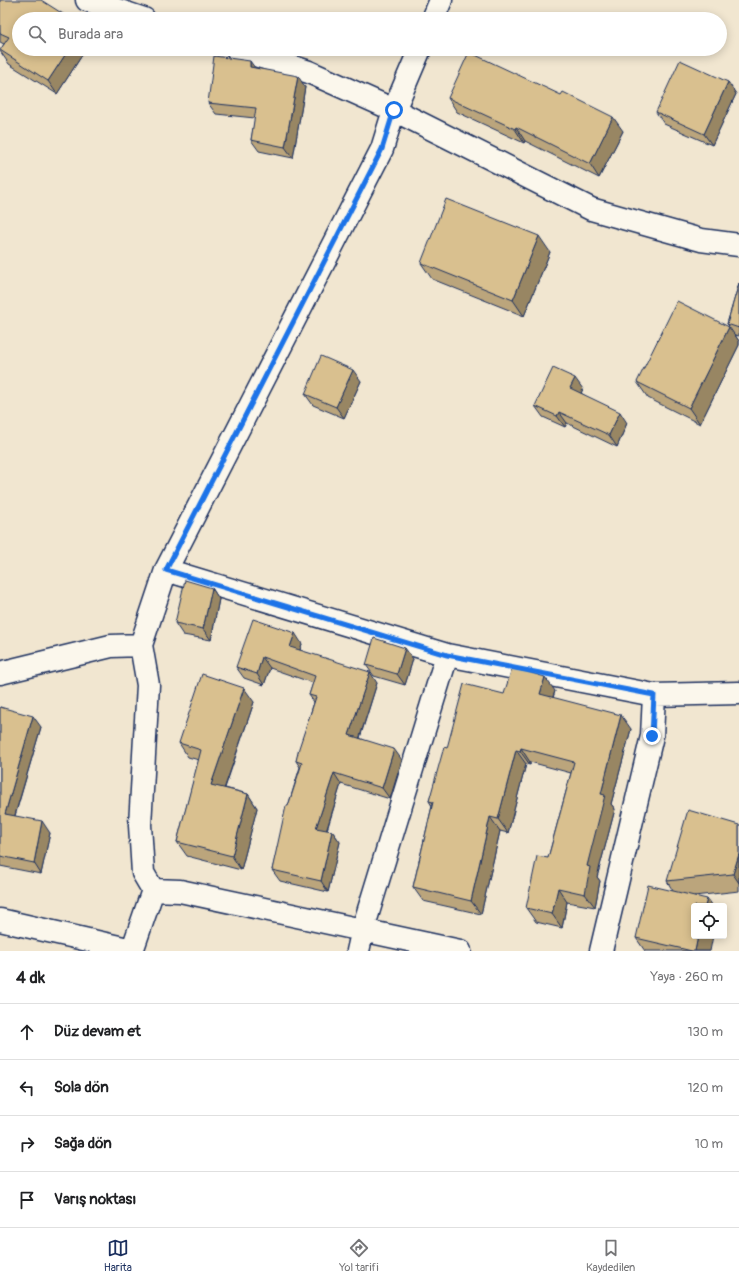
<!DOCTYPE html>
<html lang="tr">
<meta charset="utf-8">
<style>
:root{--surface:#fff;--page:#f6f6f6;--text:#202124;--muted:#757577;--line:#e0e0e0;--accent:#1b2f5e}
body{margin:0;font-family:Pangolin,sans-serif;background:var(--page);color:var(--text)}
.controls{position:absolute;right:12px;bottom:12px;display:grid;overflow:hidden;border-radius:4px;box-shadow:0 2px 10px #0003}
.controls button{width:36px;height:36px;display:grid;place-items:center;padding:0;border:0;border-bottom:1px solid var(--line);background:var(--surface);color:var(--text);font:20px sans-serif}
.stop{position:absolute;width:12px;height:12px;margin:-9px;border:3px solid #1a73e8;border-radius:50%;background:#fff}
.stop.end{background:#1a73e8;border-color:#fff;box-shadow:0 1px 4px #0008}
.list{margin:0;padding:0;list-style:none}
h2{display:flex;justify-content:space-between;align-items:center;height:52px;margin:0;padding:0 16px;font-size:17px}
h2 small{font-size:13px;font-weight:400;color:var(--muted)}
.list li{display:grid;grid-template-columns:26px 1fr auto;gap:12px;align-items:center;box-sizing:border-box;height:56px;padding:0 16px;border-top:1px solid var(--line)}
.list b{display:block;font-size:15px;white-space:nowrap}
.list em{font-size:13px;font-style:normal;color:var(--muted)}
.icon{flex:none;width:22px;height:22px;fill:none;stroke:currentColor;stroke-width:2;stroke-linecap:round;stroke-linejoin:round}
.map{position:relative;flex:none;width:739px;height:951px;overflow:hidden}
.search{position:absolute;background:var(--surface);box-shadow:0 2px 10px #0003;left:12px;right:12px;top:12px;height:44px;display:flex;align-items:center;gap:10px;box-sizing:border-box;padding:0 14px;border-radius:22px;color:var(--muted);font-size:15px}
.sheet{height:276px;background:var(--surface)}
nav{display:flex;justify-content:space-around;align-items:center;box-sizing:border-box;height:56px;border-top:1px solid var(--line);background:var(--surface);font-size:11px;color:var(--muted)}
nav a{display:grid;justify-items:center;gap:2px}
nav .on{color:var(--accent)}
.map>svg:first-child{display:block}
</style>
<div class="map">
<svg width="739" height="951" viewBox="0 0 739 951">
<rect width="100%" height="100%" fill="#f1e6d0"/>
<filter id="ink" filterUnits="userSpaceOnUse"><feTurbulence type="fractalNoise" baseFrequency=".025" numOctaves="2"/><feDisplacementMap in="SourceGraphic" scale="8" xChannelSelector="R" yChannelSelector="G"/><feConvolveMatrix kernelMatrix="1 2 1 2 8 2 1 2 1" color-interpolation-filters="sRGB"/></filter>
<g filter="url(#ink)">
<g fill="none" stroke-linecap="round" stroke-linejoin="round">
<!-- street casing -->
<g stroke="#1b2f5e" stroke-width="25">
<path id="street" d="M 87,0 L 144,19
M 433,19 L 441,0
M 237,49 L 309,72 L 394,110 L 591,209 L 701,240 L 739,245
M 166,570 L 447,655 L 654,695 L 739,693
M 0,673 L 111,646 L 141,645
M 153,890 L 180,891 L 460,951
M 0,920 L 132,950
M 132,951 L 153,890 L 143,873 L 140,825 L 148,685 L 141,645 L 166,570 L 382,149 L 394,110 L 420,49
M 358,951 L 363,929 L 447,655
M 601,951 L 652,736 L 654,695"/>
</g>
<!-- street -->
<use href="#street" stroke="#fbf7ec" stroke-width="22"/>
</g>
<!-- wall -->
<path fill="#bba57b" stroke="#1b2f5e" d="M 0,0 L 86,49 L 57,94 L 9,64 L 0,51 L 4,44 L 0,42 Z
M 255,68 L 305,87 L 293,158 L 259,151 L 251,140 L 255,118 L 216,114 L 208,103 Z
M 728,82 L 736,94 L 712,145 L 664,124 L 656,112 Z
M 448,98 L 623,131 L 599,178 L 525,141 L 524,143 L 457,112 Z
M 550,252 L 524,316 L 432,279 L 421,263 Z
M 739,283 L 739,336 L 735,335 L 739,341 L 739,345 L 700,424 L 648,398 L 637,382 L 729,326 L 727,324 Z
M 361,381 L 344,418 L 313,405 L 305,394 Z
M 583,389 L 581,393 L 627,423 L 617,447 L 567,423 L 565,427 L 543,417 L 535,406 Z
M 212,588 L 219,599 L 211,640 L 183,635 L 175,623 Z
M 302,644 L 300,650 L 377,683 L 360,738 L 402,760 L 390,799 L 341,784 L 327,830 L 332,831 L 340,842 L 328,892 L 280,881 L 272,870 L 288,806 L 300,767 L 296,761 L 314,702 L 309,695 L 313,683 L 270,668 L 264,685 L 244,678 L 236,667 Z
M 413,659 L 405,685 L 374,676 L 366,665 Z
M 555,691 L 553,698 L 631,729 L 611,804 L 615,809 L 597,877 L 600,881 L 595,907 L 567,902 L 562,928 L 536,922 L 526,908 L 548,858 L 571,773 L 530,762 L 530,765 L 526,764 L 508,833 L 500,831 L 481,914 L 423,901 L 413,887 L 432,806 L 429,801 L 447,748 L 504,694 Z
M 254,702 L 225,788 L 248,794 L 257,808 L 241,870 L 187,856 L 177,842 L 199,760 L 188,757 L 179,743 Z
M 0,707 L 41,727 L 15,816 L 50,833 L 41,874 L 0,866 Z
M 739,825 L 739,891 L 694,896 L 710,951 L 645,951 L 636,938 L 673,891 L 667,881 Z"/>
<!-- shaded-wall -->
<path fill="#988664" stroke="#1b2f5e" d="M 69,49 L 86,49 L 57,94 L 48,81 Z
M 250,61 L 258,72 L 250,67 Z
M 298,76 L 305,87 L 293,158 L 285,147 Z
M 728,82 L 736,94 L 712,145 L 704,134 Z
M 613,117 L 623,131 L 599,178 L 590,164 Z
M 516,127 L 525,141 L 524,143 L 515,129 Z
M 539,236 L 550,252 L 524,316 L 513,300 Z
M 729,327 L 739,341 L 739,345 L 700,424 L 689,408 Z
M 353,370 L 361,381 L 344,418 L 336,407 Z
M 575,378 L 583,389 L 578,399 L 570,388 Z
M 559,412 L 567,423 L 565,427 L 557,416 Z
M 620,412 L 627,423 L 617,447 L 609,435 Z
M 212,588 L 219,599 L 211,640 L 203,629 Z
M 295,633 L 302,644 L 297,658 L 290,647 Z
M 405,648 L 413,659 L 405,685 L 397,674 Z
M 262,657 L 270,668 L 264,685 L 257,674 Z
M 370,672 L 377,683 L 357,746 L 349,735 Z
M 545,677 L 555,691 L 549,708 L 540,694 Z
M 244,688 L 254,702 L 221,798 L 211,785 Z
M 621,715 L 631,729 L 611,804 L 615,809 L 597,877 L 600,881 L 595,907 L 585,894 L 587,866 L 601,794 Z
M 33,716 L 41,727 L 12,825 L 5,814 Z
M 521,748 L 530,762 L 530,765 L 520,751 Z
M 394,749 L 402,760 L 390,799 L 382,788 Z
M 516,750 L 526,764 L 508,833 L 498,819 Z
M 334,773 L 341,784 L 324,838 L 316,828 Z
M 248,794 L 257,808 L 241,870 L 232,856 Z
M 490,817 L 500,831 L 481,914 L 471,901 Z
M 42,821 L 50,833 L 41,874 L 34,863 Z
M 332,831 L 340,842 L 328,892 L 321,881 Z
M 739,854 L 739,883 L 733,874 Z
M 558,888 L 567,902 L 562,928 L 552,914 Z
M 707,899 L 712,906 L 705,906 Z
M 698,936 L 713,936 L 710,951 L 695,951 Z"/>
<!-- building -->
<path fill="#d9c08f" stroke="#1b2f5e" d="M 0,0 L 41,0 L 71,19 L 19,19 L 19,49 L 69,49 L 48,81 L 0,50 L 9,37 L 0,33 Z
M 469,52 L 561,95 L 563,92 L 613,117 L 590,164 L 516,127 L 515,129 L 448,98 Z
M 214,56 L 250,61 L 250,67 L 298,76 L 285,147 L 251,140 L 256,108 L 208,103 Z
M 680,60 L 728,82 L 704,134 L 656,112 Z
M 446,199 L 539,236 L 513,300 L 421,263 Z
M 739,283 L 739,328 L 727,324 Z
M 677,301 L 729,327 L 689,408 L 637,382 Z
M 321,356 L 353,370 L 336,407 L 305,394 Z
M 553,368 L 575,378 L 570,388 L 620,412 L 609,435 L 559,412 L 557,416 L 535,406 Z
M 185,580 L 212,588 L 203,629 L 175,623 Z
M 253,619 L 295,633 L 290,647 L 370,672 L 349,735 L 394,749 L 382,788 L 334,773 L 316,828 L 332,831 L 321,881 L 272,870 L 286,806 L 288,806 L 302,763 L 296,761 L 299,748 L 316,697 L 309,695 L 315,676 L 262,657 L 257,674 L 236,667 Z
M 374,638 L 405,648 L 397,674 L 366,665 Z
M 512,668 L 526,671 L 545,677 L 540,694 L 621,715 L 601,794 L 605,795 L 587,866 L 590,867 L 585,894 L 558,888 L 552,914 L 526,908 L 537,856 L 548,858 L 574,762 L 521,748 L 520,751 L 516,750 L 498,819 L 490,817 L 471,901 L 413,887 L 433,802 L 429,801 L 444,747 L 447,748 L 464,684 L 504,694 Z
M 202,674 L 244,688 L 211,785 L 248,794 L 232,856 L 177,842 L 201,750 L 179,743 Z
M 0,707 L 33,716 L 5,814 L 42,821 L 34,863 L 0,856 Z
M 688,810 L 739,825 L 739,854 L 733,874 L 667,881 Z
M 648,885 L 707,899 L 705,906 L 694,906 L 694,936 L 698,936 L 695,951 L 692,951 L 636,938 Z"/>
</g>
<g fill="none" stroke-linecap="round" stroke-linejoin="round" filter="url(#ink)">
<!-- route -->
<path stroke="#1a73e8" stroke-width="5" d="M 394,110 L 382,149 L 166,570 L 447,655 L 654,695 L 652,736"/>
</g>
</svg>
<div class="controls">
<button><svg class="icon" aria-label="locate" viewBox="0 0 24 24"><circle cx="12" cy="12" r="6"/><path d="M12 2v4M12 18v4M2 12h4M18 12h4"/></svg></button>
</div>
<div class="stop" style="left:394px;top:110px"></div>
<div class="stop end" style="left:652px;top:736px"></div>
<div class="search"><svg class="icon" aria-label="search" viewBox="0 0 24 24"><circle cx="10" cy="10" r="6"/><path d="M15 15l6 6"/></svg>Burada ara</div>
</div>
<section class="sheet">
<h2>4 dk<small>Yaya · 260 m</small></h2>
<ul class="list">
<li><svg class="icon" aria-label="ahead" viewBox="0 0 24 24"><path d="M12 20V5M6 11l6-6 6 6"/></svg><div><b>Düz devam et</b></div><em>130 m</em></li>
<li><svg class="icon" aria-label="left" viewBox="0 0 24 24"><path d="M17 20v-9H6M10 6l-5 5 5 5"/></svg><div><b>Sola dön</b></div><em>120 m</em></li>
<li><svg class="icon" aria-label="right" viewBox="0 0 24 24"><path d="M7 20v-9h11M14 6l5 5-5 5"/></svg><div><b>Sağa dön</b></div><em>10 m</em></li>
<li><svg class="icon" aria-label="arrive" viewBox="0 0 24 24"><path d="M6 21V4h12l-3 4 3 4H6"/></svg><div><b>Varış noktası</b></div></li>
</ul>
</section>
<nav>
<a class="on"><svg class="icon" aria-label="map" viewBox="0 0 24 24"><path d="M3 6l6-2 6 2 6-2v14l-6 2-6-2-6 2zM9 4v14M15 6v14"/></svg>Harita</a>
<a><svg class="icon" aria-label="directions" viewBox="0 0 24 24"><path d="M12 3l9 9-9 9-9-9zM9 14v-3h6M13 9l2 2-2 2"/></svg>Yol tarifi</a>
<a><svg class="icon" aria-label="saved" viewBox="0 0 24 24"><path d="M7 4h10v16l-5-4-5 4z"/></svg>Kaydedilen</a>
</nav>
